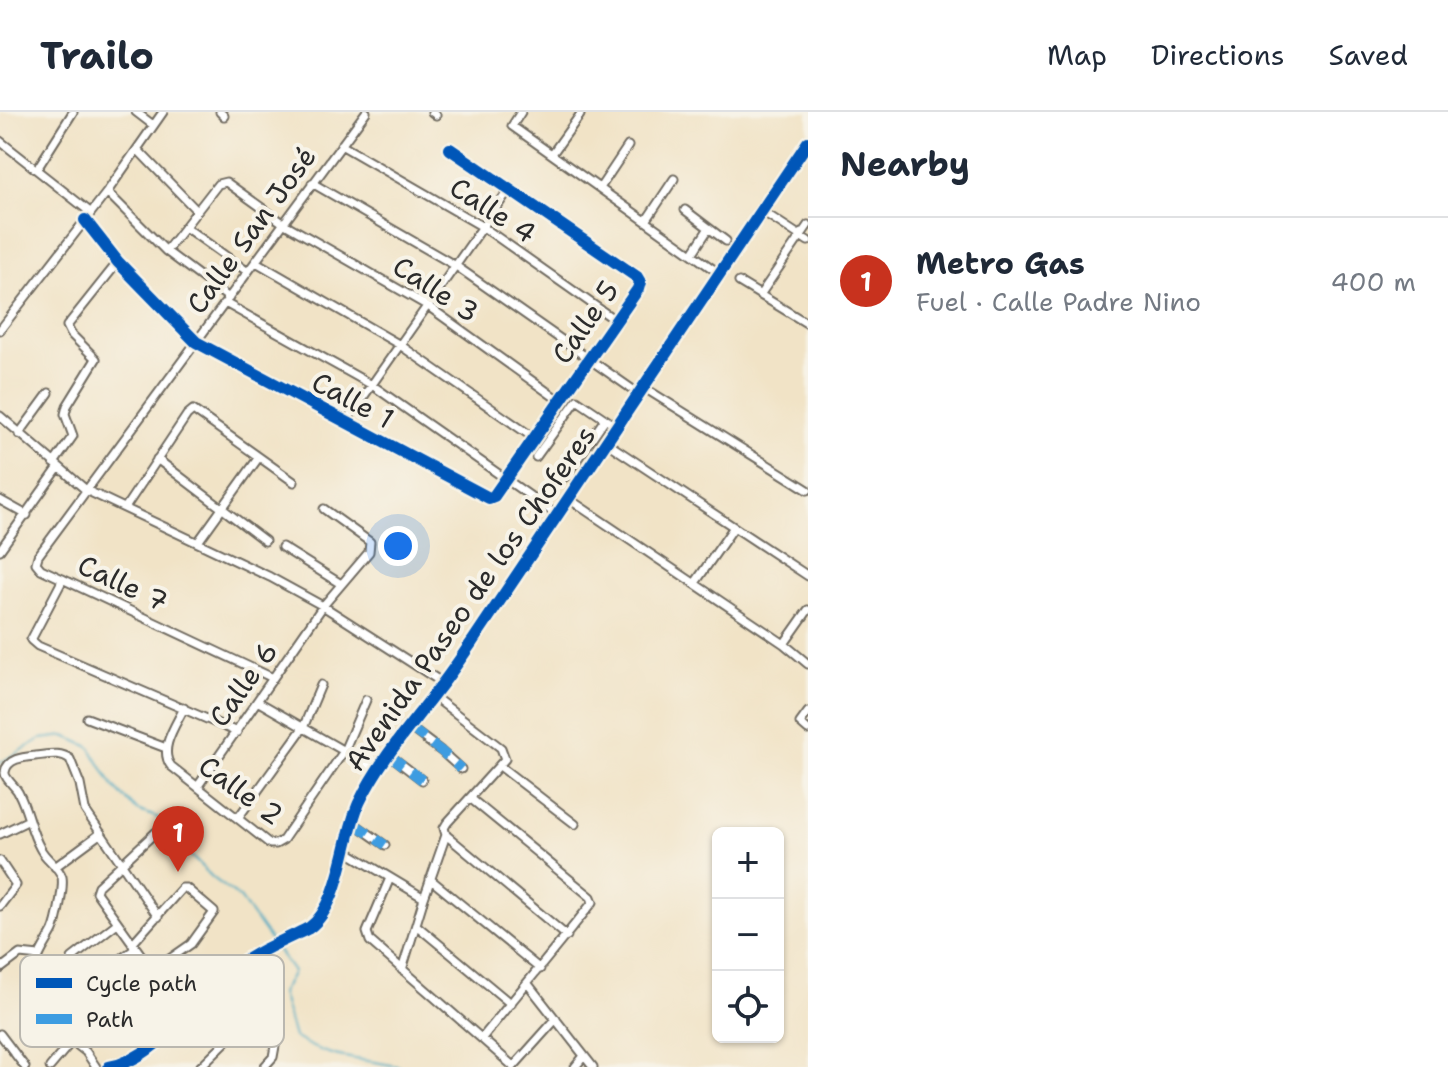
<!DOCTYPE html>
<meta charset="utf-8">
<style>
:root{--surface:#fff;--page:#f2f2f3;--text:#1f2937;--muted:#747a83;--line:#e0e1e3;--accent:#c8321e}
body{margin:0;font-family:"Shantell Sans",sans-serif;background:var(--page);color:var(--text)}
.controls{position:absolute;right:24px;bottom:24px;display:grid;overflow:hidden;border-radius:12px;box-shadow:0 2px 6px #0004}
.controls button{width:72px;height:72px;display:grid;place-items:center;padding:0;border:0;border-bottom:2px solid var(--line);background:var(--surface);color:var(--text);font:40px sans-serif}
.you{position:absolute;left:398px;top:434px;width:28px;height:28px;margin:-20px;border:6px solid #fff;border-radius:50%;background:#1a73e8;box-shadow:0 0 0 12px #1a73e833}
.badge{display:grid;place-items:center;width:52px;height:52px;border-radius:50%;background:var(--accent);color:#fff;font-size:26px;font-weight:700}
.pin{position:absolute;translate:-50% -66px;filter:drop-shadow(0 2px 4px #0008)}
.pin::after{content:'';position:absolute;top:42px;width:28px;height:24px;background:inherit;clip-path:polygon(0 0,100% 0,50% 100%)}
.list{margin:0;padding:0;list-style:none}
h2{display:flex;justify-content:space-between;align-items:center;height:104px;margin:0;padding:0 32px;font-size:34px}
h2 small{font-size:26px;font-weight:400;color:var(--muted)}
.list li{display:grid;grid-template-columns:52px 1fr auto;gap:24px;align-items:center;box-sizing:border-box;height:128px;padding:0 32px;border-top:2px solid var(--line)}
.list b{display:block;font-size:30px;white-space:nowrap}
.list p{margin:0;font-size:26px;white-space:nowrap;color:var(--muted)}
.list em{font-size:26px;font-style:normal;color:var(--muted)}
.icon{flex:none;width:44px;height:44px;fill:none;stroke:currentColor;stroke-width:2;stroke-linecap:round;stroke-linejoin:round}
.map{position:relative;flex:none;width:808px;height:955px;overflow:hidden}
header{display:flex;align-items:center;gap:48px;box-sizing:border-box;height:112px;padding:0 40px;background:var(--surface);border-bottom:2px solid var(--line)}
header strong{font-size:38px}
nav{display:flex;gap:44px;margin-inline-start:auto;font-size:28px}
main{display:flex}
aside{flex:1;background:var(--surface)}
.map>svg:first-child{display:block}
</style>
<header>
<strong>Trailo</strong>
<nav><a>Map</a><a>Directions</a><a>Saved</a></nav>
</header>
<main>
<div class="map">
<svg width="808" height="955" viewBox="0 0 808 955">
<rect width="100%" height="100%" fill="#f7f3e8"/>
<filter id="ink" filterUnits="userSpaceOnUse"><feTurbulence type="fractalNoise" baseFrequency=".0125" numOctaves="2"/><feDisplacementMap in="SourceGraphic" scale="16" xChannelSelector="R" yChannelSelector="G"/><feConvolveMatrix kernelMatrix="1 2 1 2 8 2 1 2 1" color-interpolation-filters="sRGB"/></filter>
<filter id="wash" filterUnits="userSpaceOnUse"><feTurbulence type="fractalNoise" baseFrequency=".006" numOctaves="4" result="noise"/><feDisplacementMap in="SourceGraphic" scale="32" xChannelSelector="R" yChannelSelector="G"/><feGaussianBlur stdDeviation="1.8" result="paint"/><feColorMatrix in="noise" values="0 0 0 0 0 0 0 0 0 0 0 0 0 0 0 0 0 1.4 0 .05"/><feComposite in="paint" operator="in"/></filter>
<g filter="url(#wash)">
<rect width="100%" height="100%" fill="#f1e3c6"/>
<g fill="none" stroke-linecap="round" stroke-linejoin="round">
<!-- stream -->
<path stroke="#42a8c2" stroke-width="2" d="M 0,651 L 41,627 L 65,624 L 90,635 L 113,674 L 137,698 L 167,709 L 185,738 L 213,766 L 240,786 L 293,860 L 281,881 L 294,925 C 334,950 359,945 401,955"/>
</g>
</g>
<g filter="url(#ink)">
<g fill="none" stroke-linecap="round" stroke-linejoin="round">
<!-- minor casing -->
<g stroke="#706b61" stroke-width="11">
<path id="minor" d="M 136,0 L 153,13
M 220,0 L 224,4
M 432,0 L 436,3
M 521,0 L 512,14 L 720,162
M 0,29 L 90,100
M 341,33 L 483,115 L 615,208
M 137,37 L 197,99
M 552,42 L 580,3
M 37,57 L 73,0
M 312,71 L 456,154 L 639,282
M 600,76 L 628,34
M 107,80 L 166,139 L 229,186
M 685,98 L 726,129
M 762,99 L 808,129
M 85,108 L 118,150 L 196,230 L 489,386 L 494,384 L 638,177 L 640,170 L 637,165 L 450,37
M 646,109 L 674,67
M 185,115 L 248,160
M 166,139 L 218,72 L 226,70 L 283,111 L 428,194 L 560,289
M 692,142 L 709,116
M 256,150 L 400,233 L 534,326
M 739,170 L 808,212
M 760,183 L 808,113
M 225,191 L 372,273 L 557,403
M 0,218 L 107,80 L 163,0
M 643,275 L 808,378
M 0,304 L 86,378 L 270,465 L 323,494 L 443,571
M 345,311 L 510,76
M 19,322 L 49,281
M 607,331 L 808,464
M 536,345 L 577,288 L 617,315
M 157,347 L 265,429
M 54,351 L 73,324 L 65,302 L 67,294 L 96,247 L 71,222 L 67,214 L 118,150
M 565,365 L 605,307
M 569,387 L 784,532 L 808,552
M 0,388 L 27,403
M 125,396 L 187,303 L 193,298 L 294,370
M 198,430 L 259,345
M 282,435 L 341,472
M 0,438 L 59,355
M 63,467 L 31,528 L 38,534 L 237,620
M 695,471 L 734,415
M 784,532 L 808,498
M 273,566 L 41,457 L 36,451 L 38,444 L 366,0
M 433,584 L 501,636 L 505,647 L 447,711 L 444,716 L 446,723 L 567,824
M 257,589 L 377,658
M 184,596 C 176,613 158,637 171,654 L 270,732 L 276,732 L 283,728 L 344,639 L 366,588
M 808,600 L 800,611 L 808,618
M 87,606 L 166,636
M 408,614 L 441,639 L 461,657
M 387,641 L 422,668
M 501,655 L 575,712
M 198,674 L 323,494 L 369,440 L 370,430 L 324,397
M 470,686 L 591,785 L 593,790 L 482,926
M 238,706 L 303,616 L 321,573
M 352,710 L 385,733
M 156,720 L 98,774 L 96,780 L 184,903
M 0,722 L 29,708
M 344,738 L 424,786
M 0,749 L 16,773 L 0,794
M 55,755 L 101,721
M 390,766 L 367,820 L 370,829 L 513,954
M 430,767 L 540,857
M 116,812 L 72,846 L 73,852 L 103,890 L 109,889 L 191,832 L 214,800 L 186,776 L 182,776 L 132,832
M 416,813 L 511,892
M 0,857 L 20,842 L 39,844
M 402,858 L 424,786 L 446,723
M 87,871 L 135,837
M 528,872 L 593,955
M 0,922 L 25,955
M 72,929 L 86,940 L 96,955
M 50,955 L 72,929 C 60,909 38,882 36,858 C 36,844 47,831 53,819 C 57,810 64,775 62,765 C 58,753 45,747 40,736 C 30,718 28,698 18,680 C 15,674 4,666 5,660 C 7,646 25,645 35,644 C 47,643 60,639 70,647 L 80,672 L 85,698 L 158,805
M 109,955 C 159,947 194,885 233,857 C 256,840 284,828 309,816 C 341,793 343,727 359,691 C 379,649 408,617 436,580 C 449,564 460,547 472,530 L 808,30
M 200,955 L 255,901 L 275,934 L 273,945 L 264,955
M 513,955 L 556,907
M 575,955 L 584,944"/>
</g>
<!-- minor -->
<use href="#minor" stroke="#fff" stroke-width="7"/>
<!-- quiet -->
<path stroke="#3d9ce1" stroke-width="10" stroke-dasharray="20 10" stroke-linecap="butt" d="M 408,614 L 441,639 L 461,657
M 387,641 L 422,668
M 352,710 L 385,733"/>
<!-- cycleway casing -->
<g stroke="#f7f3e8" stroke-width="17">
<path id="cycleway" d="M 85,108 L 118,150 L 196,230 L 489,386 L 494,384 L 638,177 L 640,170 L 637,165 L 450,37
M 109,955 C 159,947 194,885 233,857 C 256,840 284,828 309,816 C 341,793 343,727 359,691 C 379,649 408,617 436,580 C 449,564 460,547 472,530 L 808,30"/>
</g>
<!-- cycleway -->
<use href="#cycleway" stroke="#0057b8" stroke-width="12"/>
</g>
</g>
<g text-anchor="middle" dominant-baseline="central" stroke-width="8" stroke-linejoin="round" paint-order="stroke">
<!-- street labels -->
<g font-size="28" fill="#2b2b2b" stroke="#f7f3e8">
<text transform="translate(493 98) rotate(33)">Calle 4</text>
<text transform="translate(251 118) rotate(-54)">Calle San José</text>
<text transform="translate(436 177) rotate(33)">Calle 3</text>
<text transform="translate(585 210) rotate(-55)">Calle 5</text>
<text transform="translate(353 288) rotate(28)">Calle 1</text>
<text transform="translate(123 471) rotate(25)">Calle 7</text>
<text transform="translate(470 486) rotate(-55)">Avenida Paseo de los Choferes</text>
<text transform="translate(243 572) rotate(-55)">Calle 6</text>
<text transform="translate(241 678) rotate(36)">Calle 2</text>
</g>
</g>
<!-- legend -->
<rect x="20" y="843" width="264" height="92" rx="12" fill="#f7f3e8" stroke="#bab7af" stroke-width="2"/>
<rect x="36" y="866" width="36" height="10" fill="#0057b8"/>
<rect x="36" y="902" width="36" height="10" fill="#3d9ce1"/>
<g font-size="22" fill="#2b2b2b">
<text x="86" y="879">Cycle path</text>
<text x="86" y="915">Path</text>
</g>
</svg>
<div class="controls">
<button>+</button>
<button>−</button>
<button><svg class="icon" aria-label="locate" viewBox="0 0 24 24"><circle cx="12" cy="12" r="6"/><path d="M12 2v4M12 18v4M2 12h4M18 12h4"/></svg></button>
</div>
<div class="you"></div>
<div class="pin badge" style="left:178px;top:760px">1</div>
</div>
<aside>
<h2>Nearby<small></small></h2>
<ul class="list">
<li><span class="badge">1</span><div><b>Metro Gas</b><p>Fuel · Calle Padre Nino</p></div><em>400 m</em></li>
</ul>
</aside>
</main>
